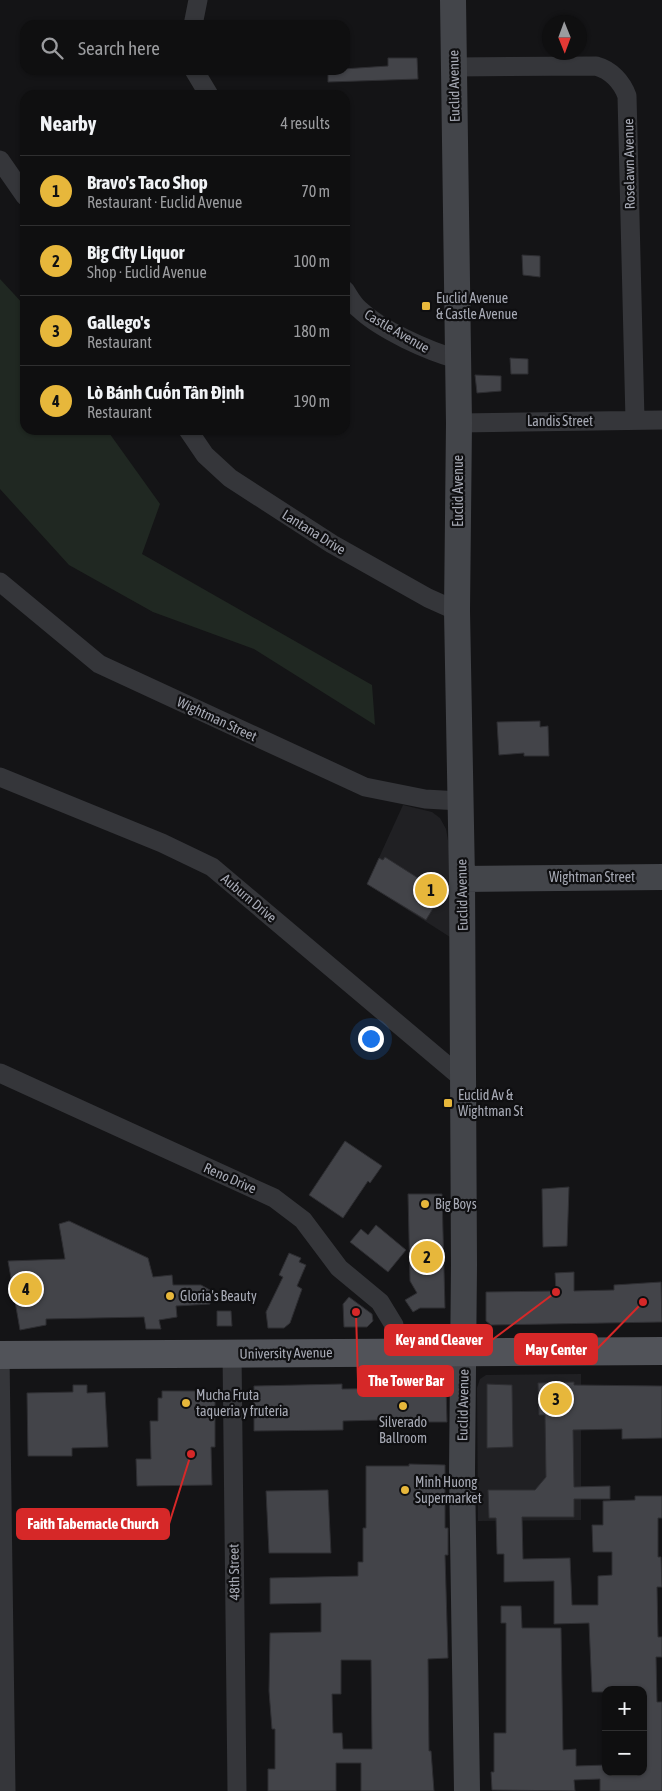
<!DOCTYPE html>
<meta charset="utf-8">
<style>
:root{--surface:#0f0f10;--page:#181819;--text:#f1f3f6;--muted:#9b9c9f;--line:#2f2f30;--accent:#e7b73b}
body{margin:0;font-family:"Asap Condensed",sans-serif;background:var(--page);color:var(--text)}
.controls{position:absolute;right:15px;bottom:15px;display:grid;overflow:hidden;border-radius:10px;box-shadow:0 1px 4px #0004}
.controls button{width:45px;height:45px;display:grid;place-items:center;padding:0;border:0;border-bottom:1px solid var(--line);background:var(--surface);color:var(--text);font:25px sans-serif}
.compass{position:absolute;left:542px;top:15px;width:45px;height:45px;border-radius:50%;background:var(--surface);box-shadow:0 1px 4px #0004;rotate:179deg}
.you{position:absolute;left:370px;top:1038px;width:18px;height:18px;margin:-12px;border:4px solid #fff;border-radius:50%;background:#1a73e8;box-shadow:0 0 0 8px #1a73e833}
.badge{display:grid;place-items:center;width:32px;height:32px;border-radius:50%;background:var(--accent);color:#111;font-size:16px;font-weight:700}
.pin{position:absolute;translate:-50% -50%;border:2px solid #fff;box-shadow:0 1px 5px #0006}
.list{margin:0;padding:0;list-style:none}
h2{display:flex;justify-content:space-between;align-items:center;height:65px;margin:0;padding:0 20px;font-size:21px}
h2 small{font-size:16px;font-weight:400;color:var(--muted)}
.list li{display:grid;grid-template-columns:32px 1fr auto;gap:15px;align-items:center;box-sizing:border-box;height:70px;padding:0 20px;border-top:1px solid var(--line)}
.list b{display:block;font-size:19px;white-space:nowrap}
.list p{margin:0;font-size:16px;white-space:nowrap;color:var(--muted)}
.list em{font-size:16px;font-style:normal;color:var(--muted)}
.icon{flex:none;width:28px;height:28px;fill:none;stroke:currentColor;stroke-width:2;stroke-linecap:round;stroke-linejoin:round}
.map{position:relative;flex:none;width:662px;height:1791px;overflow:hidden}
.search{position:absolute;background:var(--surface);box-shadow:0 1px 4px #0004;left:20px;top:20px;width:330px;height:55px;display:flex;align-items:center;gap:12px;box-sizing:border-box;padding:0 18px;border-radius:15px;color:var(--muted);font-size:19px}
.panel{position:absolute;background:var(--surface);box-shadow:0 1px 4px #0004;left:20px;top:90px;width:330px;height:345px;border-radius:15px}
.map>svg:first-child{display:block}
</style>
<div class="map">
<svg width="662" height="1791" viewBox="0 0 662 1791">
<rect width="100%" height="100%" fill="#141416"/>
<!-- built -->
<path fill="#202023" d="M 403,805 L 432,812 L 440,818 L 446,829 L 449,846 L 450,937 L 367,884 Z
M 581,1374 L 581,1520 L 478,1521 L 477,1388 L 480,1379 L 486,1375 Z"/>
<!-- green -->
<path fill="#202822" d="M 0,279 L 25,306 L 25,430 L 107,430 L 160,504 L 142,554 L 372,685 L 375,725 L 254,649 L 153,612 L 69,565 L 0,489 Z"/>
<!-- building -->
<path fill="#434449" stroke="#2e2e32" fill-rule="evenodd" d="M 388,58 L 417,58 L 418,79 L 328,82 L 328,70 L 388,66 Z
M 522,255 L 540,256 L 540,277 L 523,275 Z
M 510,358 L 528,359 L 528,374 L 511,374 Z
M 475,375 L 501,376 L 501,391 L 477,393 Z
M 540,721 L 540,727 L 548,726 L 549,756 L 524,756 L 524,753 L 499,755 L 497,722 Z
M 385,857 L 440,892 L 437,895 L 440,897 L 426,920 L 367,884 L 379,858 L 383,860 Z
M 345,1141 L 382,1166 L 370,1183 L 368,1181 L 343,1218 L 309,1195 Z
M 569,1187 L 567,1246 L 543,1247 L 542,1189 Z
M 408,1194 L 442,1194 L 445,1308 L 420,1308 L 413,1312 L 405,1300 L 417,1293 L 410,1281 Z
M 69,1221 L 148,1258 L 153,1277 L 172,1275 L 173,1285 L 201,1285 L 210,1290 L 210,1304 L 176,1306 L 177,1317 L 159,1320 L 161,1329 L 146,1329 L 144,1317 L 46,1319 L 46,1325 L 20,1330 L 8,1261 L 65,1259 L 59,1224 Z
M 376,1225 L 406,1250 L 388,1272 L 350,1242 L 361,1229 L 368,1235 Z
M 289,1253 L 301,1258 L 299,1262 L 306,1265 L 297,1286 L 302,1289 L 290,1323 L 284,1328 L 268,1328 L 266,1312 L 283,1277 L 279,1275 Z
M 574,1272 L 574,1291 L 614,1290 L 614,1285 L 661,1282 L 662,1322 L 491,1325 L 486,1321 L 486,1292 L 556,1291 L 555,1273 Z
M 349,1297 L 372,1314 L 373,1321 L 367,1327 L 344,1327 L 343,1304 Z
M 217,1311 L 231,1311 L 232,1326 L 217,1326 Z
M 574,1382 L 574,1385 L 662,1386 L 662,1438 L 622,1439 L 622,1429 L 573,1430 L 574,1487 L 610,1486 L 610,1499 L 574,1499 L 574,1517 L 522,1517 L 523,1559 L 570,1558 L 572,1605 L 598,1605 L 598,1576 L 612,1575 L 612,1552 L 593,1552 L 592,1525 L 603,1525 L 603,1501 L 635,1500 L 635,1496 L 662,1496 L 662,1518 L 658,1518 L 658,1557 L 661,1557 L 662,1587 L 657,1587 L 658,1637 L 662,1637 L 662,1657 L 656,1657 L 657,1702 L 662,1702 L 662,1791 L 600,1791 L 600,1779 L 574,1780 L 575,1791 L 492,1790 L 491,1772 L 494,1772 L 494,1733 L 506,1733 L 506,1623 L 501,1623 L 501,1606 L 521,1606 L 522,1628 L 561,1628 L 563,1750 L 576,1749 L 576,1766 L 606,1765 L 606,1772 L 643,1772 L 643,1690 L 606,1690 L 606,1692 L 592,1692 L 589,1623 L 554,1624 L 554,1581 L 504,1582 L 504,1554 L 497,1554 L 496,1518 L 489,1518 L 488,1490 L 535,1490 L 546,1477 L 545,1415 L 539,1415 L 538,1383 Z
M 342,1384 L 342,1389 L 446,1388 L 447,1422 L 420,1422 L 420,1419 L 343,1421 L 343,1430 L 254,1431 L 254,1386 Z
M 487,1384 L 512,1385 L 513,1447 L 487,1448 Z
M 73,1385 L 87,1385 L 87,1393 L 105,1392 L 108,1447 L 72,1448 L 72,1456 L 28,1456 L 27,1393 L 73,1392 Z
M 162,1391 L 206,1391 L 206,1394 L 215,1394 L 215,1447 L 211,1447 L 212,1485 L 137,1486 L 136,1459 L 151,1459 L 150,1421 L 158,1421 L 158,1398 L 162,1398 Z
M 409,1464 L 445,1465 L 445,1528 L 448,1528 L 448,1555 L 445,1555 L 448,1658 L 428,1659 L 429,1751 L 431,1751 L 434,1791 L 361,1791 L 361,1763 L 336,1763 L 336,1791 L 268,1791 L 268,1769 L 275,1769 L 275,1729 L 272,1729 L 269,1691 L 270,1633 L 321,1632 L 321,1603 L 270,1604 L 270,1578 L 358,1576 L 358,1562 L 363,1562 L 363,1528 L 366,1528 L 366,1466 L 409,1466 ZM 341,1660 L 371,1660 L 372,1749 L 343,1749 L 342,1733 L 333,1733 L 332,1694 L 341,1694 Z
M 328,1490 L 331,1553 L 269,1553 L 266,1491 Z"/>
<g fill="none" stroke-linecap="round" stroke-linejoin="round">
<!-- minor -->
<path stroke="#35363a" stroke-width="19" d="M 193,25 L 198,0
M 454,67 L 596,66 C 611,70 622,82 627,96 L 635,420
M 194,70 L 209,95
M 0,160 L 25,196
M 345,290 C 349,296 353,304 359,309 C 381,330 428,351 457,359
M 459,423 L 662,420
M 188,430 L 205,455 L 230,478 L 332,544 L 428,598 L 457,611
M 0,582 L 99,664 L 365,787 L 425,799 L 460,801
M 0,777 L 162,843 L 212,867 L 462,1078
M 0,1073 L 274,1198 L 303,1220 L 339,1268 L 380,1302 L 394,1325 L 397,1352
M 232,1353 L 237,1791
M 0,1355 L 6,1791"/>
<!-- secondary -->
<path stroke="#43454a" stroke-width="26" d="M 453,0 L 459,423 L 457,611 L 462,879 L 464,1265 L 462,1472 L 467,1791
M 462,879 L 662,877"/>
<!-- primary -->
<path stroke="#515359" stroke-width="28" d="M 0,1355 L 662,1351"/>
</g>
<!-- markers -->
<g fill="#e7b73b" stroke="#0f0f11" stroke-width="2">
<rect x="421" y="301" width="10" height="10" rx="2.5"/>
<rect x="443" y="1098" width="10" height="10" rx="2.5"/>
<circle cx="425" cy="1204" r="5"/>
<circle cx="170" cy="1296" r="5"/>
<circle cx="186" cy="1403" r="5"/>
<circle cx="403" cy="1406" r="5"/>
<circle cx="405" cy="1490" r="5"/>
</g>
<g text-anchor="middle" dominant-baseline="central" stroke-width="4.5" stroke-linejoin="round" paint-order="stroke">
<!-- street labels -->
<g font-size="14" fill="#a7aab5" stroke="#0f0f11">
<text transform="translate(454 86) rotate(-91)">Euclid Avenue</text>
<text transform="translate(629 164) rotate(-91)">Roselawn Avenue</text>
<text transform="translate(397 331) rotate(30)">Castle Avenue</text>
<text x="560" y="421">Landis Street</text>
<text transform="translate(458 491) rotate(-90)">Euclid Avenue</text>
<text transform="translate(314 532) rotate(32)">Lantana Drive</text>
<text transform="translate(217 719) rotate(25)">Wightman Street</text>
<text x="592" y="877">Wightman Street</text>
<text transform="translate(462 895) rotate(-91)">Euclid Avenue</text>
<text transform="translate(249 898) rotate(40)">Auburn Drive</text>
<text transform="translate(230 1178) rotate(24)">Reno Drive</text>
<text transform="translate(286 1353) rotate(-1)">University Avenue</text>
<text transform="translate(463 1405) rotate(-89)">Euclid Avenue</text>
<text transform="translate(234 1572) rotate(-91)">48th Street</text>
</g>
<!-- poi labels -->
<g font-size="14" fill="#a7aab5" stroke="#0f0f11" text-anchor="start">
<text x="436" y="298">Euclid Avenue<tspan x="436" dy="16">&amp; Castle Avenue</tspan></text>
<text x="458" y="1095">Euclid Av &amp;<tspan x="458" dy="16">Wightman St</tspan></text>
<text x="435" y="1204">Big Boys</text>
<text x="180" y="1296">Gloria's Beauty</text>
<text x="196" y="1395">Mucha Fruta<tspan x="196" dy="16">taqueria y fruteria</tspan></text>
<text x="403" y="1422" text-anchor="middle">Silverado<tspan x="403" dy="16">Ballroom</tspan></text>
<text x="415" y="1482">Minh Huong<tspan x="415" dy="16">Supermarket</tspan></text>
</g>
</g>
<!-- callouts -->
<path fill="none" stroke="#d62828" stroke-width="2" d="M556 1292L492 1340M643 1302L597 1349M356 1312L358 1381M191 1454L169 1524"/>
<g fill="#d62828" stroke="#0f0f11" stroke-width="2">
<circle cx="556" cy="1292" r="5"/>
<circle cx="643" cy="1302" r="5"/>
<circle cx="356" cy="1312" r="5"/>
<circle cx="191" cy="1454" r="5"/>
</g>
<g fill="#d62828" stroke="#d62828" stroke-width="2">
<rect x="385" y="1325" width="107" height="30" rx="5"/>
<rect x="515" y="1334" width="82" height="30" rx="5"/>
<rect x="358" y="1366" width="95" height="30" rx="5"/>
<rect x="17" y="1509" width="152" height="30" rx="5"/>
</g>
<g font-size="15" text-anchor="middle" font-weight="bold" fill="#fff">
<text x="439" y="1345">Key and Cleaver</text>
<text x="556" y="1355">May Center</text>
<text x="406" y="1386">The Tower Bar</text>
<text x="93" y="1529">Faith Tabernacle Church</text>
</g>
</svg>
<div class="controls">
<button>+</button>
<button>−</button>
</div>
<svg class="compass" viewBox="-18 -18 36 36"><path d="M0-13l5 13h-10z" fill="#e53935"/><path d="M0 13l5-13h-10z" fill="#9b9c9f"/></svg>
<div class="you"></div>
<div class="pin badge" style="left:431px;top:890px">1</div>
<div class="pin badge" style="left:427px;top:1257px">2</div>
<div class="pin badge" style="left:556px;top:1399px">3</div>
<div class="pin badge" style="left:26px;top:1289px">4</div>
<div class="search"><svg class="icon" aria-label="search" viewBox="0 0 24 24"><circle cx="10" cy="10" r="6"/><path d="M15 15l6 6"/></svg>Search here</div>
<section class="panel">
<h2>Nearby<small>4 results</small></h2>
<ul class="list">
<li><span class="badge">1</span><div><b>Bravo's Taco Shop</b><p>Restaurant · Euclid Avenue</p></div><em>70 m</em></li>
<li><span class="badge">2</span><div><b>Big City Liquor</b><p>Shop · Euclid Avenue</p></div><em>100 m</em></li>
<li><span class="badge">3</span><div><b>Gallego's</b><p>Restaurant</p></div><em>180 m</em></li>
<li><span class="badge">4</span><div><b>Lò Bánh Cuốn Tân Định</b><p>Restaurant</p></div><em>190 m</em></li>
</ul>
</section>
</div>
